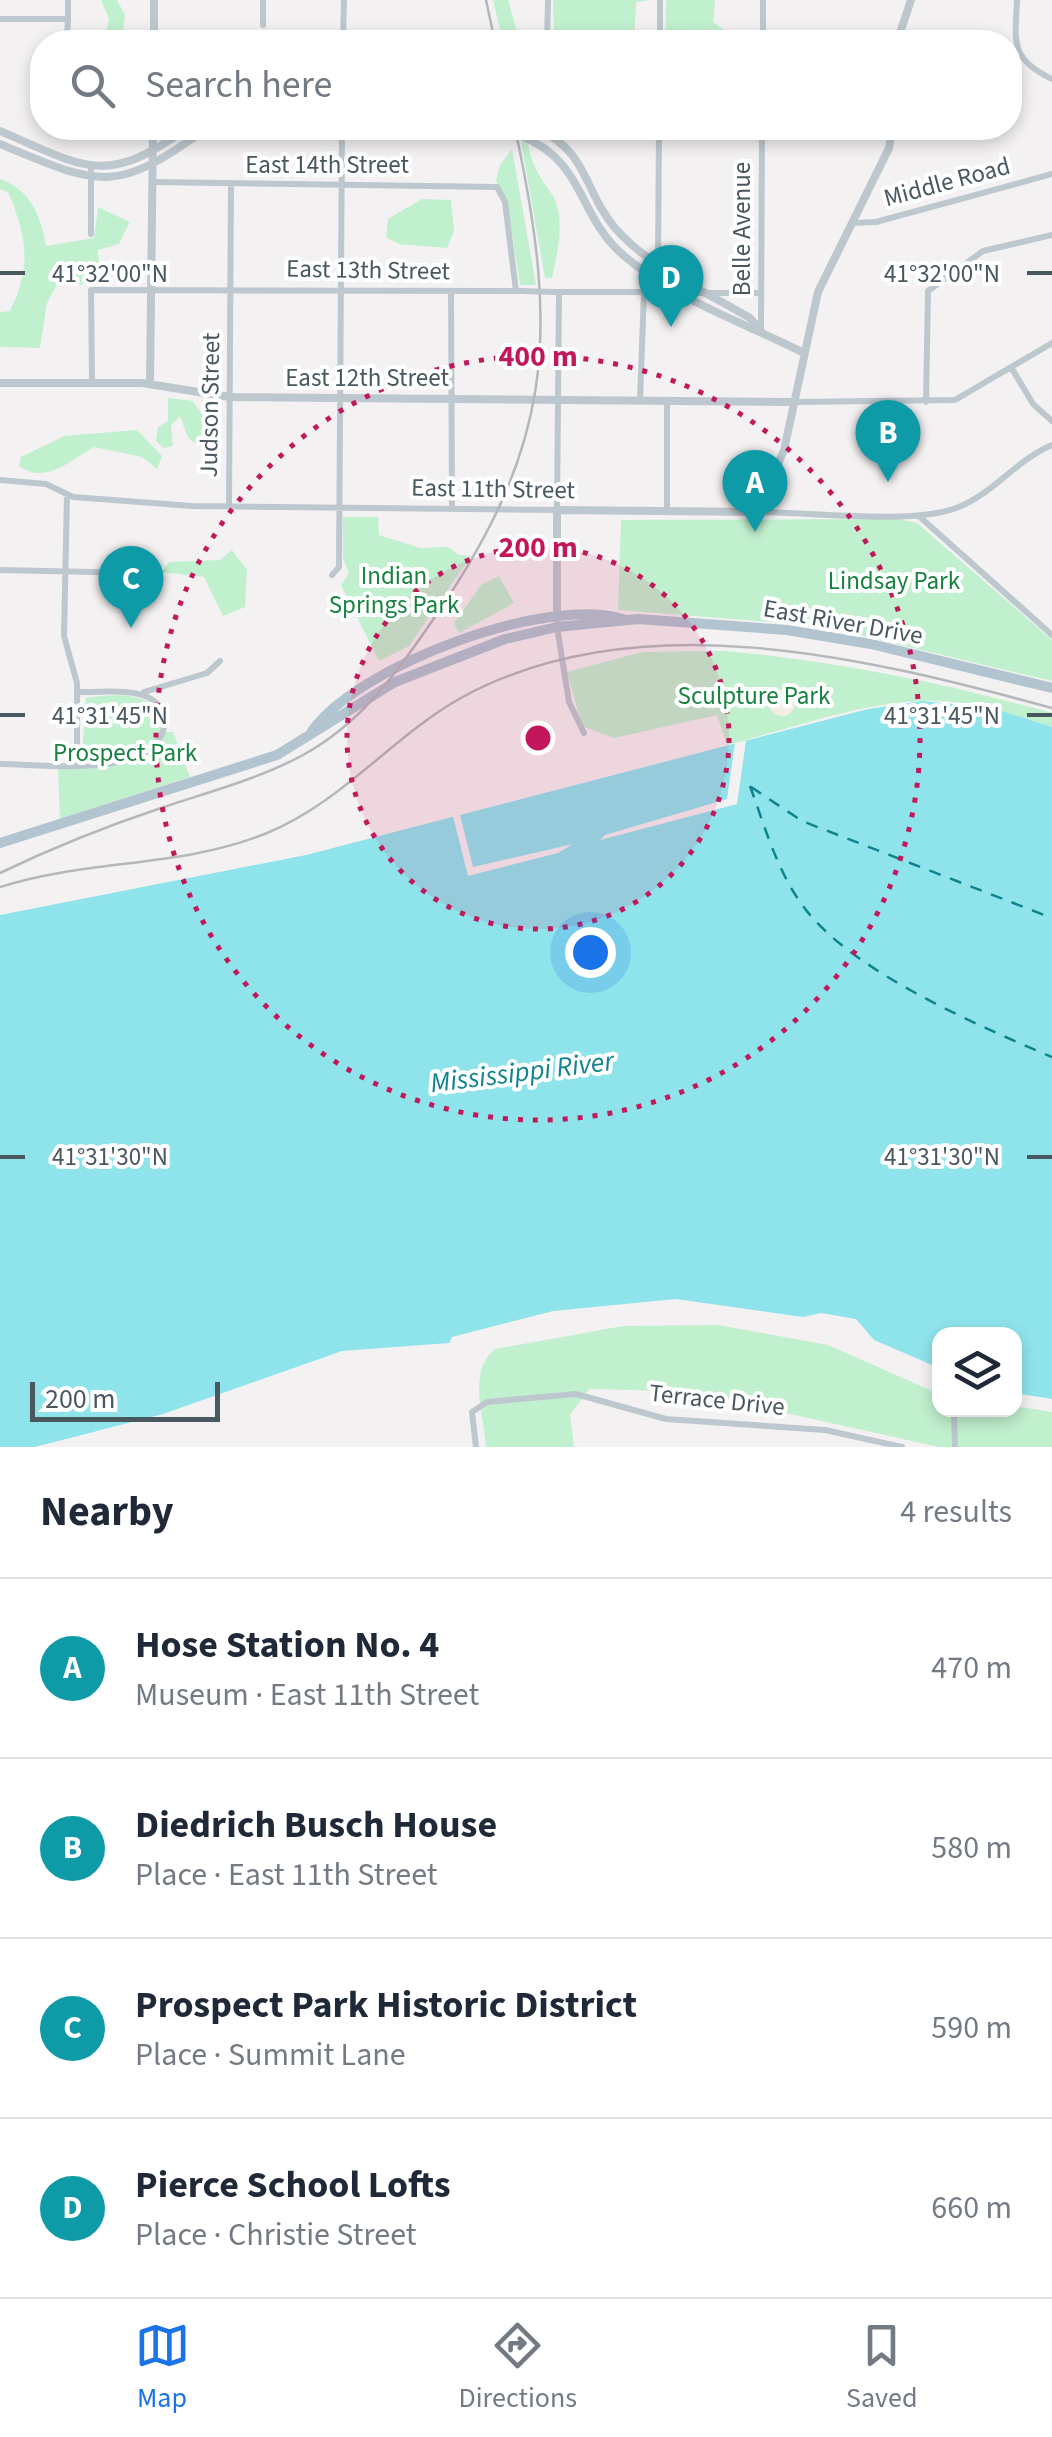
<!DOCTYPE html>
<meta charset="utf-8">
<style>
:root{--surface:#fff;--page:#f6f6f7;--text:#1f2937;--muted:#747a83;--line:#e0e1e3;--accent:#1a73e8}
body{margin:0;font-family:"Source Sans 3",sans-serif;background:var(--page);color:var(--text)}
.controls{position:absolute;right:30px;bottom:30px;display:grid;overflow:hidden;border-radius:20px;box-shadow:0 5px 15px #0003}
.controls button{width:90px;height:90px;display:grid;place-items:center;padding:0;border:0;border-bottom:2px solid var(--line);background:var(--surface);color:var(--text);font:50px sans-serif}
.scale{position:absolute;left:30px;bottom:25px;width:190px;box-sizing:border-box;padding-left:10px;border:5px solid #49575f;border-top:0;font-size:28px;line-height:35px;white-space:nowrap;color:#49575f;-webkit-text-stroke:8px #fff;paint-order:stroke}
.you{position:absolute;left:590px;top:952px;width:35px;height:35px;margin:-25px;border:8px solid #fff;border-radius:50%;background:#1a73e8;box-shadow:0 0 0 15px #1a73e833}
.badge{display:grid;place-items:center;width:65px;height:65px;border-radius:50%;background:var(--accent);color:#fff;font-size:32px;font-weight:700}
.pin{position:absolute;translate:-50% -82px;filter:drop-shadow(0 2px 5px #0008)}
.pin::after{content:'';position:absolute;top:52px;width:35px;height:30px;background:inherit;clip-path:polygon(0 0,100% 0,50% 100%)}
.list{margin:0;padding:0;list-style:none}
h2{display:flex;justify-content:space-between;align-items:center;height:130px;margin:0;padding:0 40px;font-size:42px}
h2 small{font-size:32px;font-weight:400;color:var(--muted)}
.list li{display:grid;grid-template-columns:65px 1fr auto;gap:30px;align-items:center;box-sizing:border-box;height:180px;padding:0 40px;border-top:2px solid var(--line)}
.list b{display:block;font-size:38px;white-space:nowrap}
.list p{margin:0;font-size:32px;white-space:nowrap;color:var(--muted)}
.list em{font-size:32px;font-style:normal;color:var(--muted)}
.icon{flex:none;width:55px;height:55px;fill:none;stroke:currentColor;stroke-width:2;stroke-linecap:round;stroke-linejoin:round}
.map{position:relative;flex:none;width:1052px;height:1447px;overflow:hidden}
.search{position:absolute;background:var(--surface);box-shadow:0 5px 15px #0003;left:30px;right:30px;top:30px;height:110px;display:flex;align-items:center;gap:25px;box-sizing:border-box;padding:0 35px;border-radius:40px;color:var(--muted);font-size:38px}
.sheet{height:850px;background:var(--surface)}
nav{display:flex;justify-content:space-around;align-items:center;box-sizing:border-box;height:140px;border-top:2px solid var(--line);background:var(--surface);font-size:28px;color:var(--muted)}
nav a{display:grid;justify-items:center;gap:5px}
nav .on{color:var(--accent)}
.map>svg:first-child{display:block}
</style>
<div class="map">
<svg width="1052" height="1447" viewBox="0 0 1052 1447">
<rect width="100%" height="100%" fill="#f4f1f2"/>
<!-- green -->
<path fill="#c1f0ce" d="M 101,0 L 117,0 L 125,15 L 122,42 L 104,42 L 109,19 Z
M 493,0 L 508,0 L 517,32 L 526,42 L 503,42 Z
M 553,0 L 650,0 L 636,2 L 634,42 L 554,40 Z
M 666,0 L 715,0 L 713,22 L 723,29 L 722,42 L 665,42 Z
M 521,142 L 528,144 C 532,167 541,178 553,196 C 566,218 557,255 552,278 L 545,278 Z
M 512,149 L 536,285 L 520,285 L 507,200 L 496,181 L 500,165 Z
M 0,179 C 31,190 41,216 46,246 L 94,238 L 98,207 L 130,222 L 119,244 L 98,250 L 101,283 L 56,286 L 47,303 L 40,348 L 0,347 L 0,312 L 10,311 C 32,267 27,237 8,192 L 0,189 Z
M 422,199 L 451,200 L 454,231 L 447,248 L 399,244 L 386,237 L 388,219 Z
M 168,398 L 193,401 L 206,420 L 211,447 L 202,448 L 188,438 L 180,416 L 171,426 L 173,446 L 164,448 L 156,441 L 158,427 L 168,421 Z
M 137,430 L 162,456 L 157,469 L 142,457 L 94,447 C 69,461 46,485 19,466 L 21,457 L 64,436 Z
M 343,517 L 378,517 L 379,535 L 420,548 L 448,547 L 459,555 L 471,556 L 409,646 L 379,661 L 341,585 L 349,573 L 343,558 Z
M 899,519 L 917,523 L 1052,640 L 1052,681 L 821,626 L 618,610 L 621,520 Z
M 232,550 L 247,570 L 245,607 L 223,616 L 204,577 L 162,572 L 169,562 L 220,560 Z
M 499,576 L 514,603 L 459,633 L 454,623 L 481,585 Z
M 725,651 C 835,661 945,683 1052,713 L 1052,727 C 1010,714 968,699 923,701 C 858,703 790,729 727,745 L 717,715 L 614,738 L 582,726 L 567,672 L 642,652 Z
M 86,698 C 118,693 163,690 162,732 L 173,732 L 190,777 L 60,819 L 58,769 L 81,768 Z
M 718,1325 L 828,1345 L 939,1394 L 940,1410 L 1014,1410 L 1015,1406 L 1052,1412 L 1052,1447 L 939,1447 L 749,1405 L 708,1392 L 589,1389 L 570,1415 L 574,1447 L 486,1447 C 484,1415 467,1372 495,1349 L 623,1326 Z"/>
<!-- sand -->
<path fill="#f4ede3" d="M769 703a13 13 0 1 1 26 0a13 13 0 1 1-26 0Z"/>
<!-- water -->
<path fill="#8fe4ec" d="M 923,701 L 992,708 L 1052,727 L 1052,1399 L 1015,1393 L 1014,1334 L 940,1334 L 939,1372 L 875,1344 L 857,1322 L 822,1315 L 799,1321 L 674,1302 L 564,1312 L 449,1343 L 342,1351 L 163,1414 L 35,1447 L 0,1447 L 0,915 L 306,855 L 868,709 Z"/>
<!-- pier -->
<path fill="#f4f1f2" d="M 746,741 L 737,804 L 600,840 L 605,835 L 727,799 L 735,743 Z
M 460,815 L 473,867 L 573,844 L 558,853 L 468,876 L 453,816 Z
M 676,1299 L 803,1317 L 821,1313 L 856,1319 L 874,1340 L 939,1368 L 939,1375 L 880,1350 L 853,1323 L 824,1318 L 795,1323 L 680,1305 L 554,1319 L 448,1346 L 452,1337 L 553,1311 Z"/>
<g fill="none" stroke-linecap="round" stroke-linejoin="round">
<!-- ferry -->
<path stroke="#0f838e" stroke-width="2.5" stroke-dasharray="12 10" stroke-linecap="butt" d="M 750,786 C 765,827 777,871 803,906 C 850,971 979,1026 1052,1057
M 751,787 L 802,821 L 1052,918"/>
<!-- minor -->
<path stroke="#bdc8ce" stroke-width="6" d="M 1017,0 C 1015,43 1010,59 1052,79
M 0,19 L 68,19 L 68,0
M 263,25 L 263,0
M 67,42 L 68,19
M 343,42 L 344,0
M 547,42 L 548,0
M 660,42 L 660,0
M 763,42 L 763,0
M 152,182 L 497,187 L 505,202 L 516,291
M 852,223 L 876,222 L 1052,174
M 91,234 L 91,166
M 451,291 L 452,509
M 555,292 L 644,292
M 681,293 L 761,293
M 761,330 L 762,128
M 1011,367 L 1033,404 L 1052,421
M 92,383 L 91,290 L 521,291
M 640,400 L 644,292 L 658,264 L 659,128
M 794,402 L 955,400 L 1052,343
M 926,402 L 928,291 L 983,251 L 1052,235
M 0,480 L 46,484 L 73,497 L 192,506 L 557,510 L 559,292
M 67,495 L 64,636 L 77,683 L 77,764
M 229,506 L 231,184
M 667,511 L 667,400
M 757,512 C 809,512 911,525 956,508 C 992,495 1016,460 1052,445
M 920,517 L 1052,635
M 0,570 L 138,573
M 332,575 L 339,567 L 342,128
M 557,627 L 569,702 L 584,733
M 144,692 L 207,673 L 220,661
M 0,764 C 45,764 168,782 165,716 C 153,683 107,693 78,692
M 954,1410 L 955,1447
M 476,1447 L 472,1412 L 487,1402 L 576,1394 L 666,1419 L 825,1430 L 902,1447"/>
<!-- tertiary -->
<path stroke="#bdc8ce" stroke-width="8" d="M 154,42 L 154,0
M 897,42 L 911,0
M 488,128 L 507,133
M 536,128 C 589,152 583,190 615,228 C 650,268 705,291 750,318 L 761,331
M 0,131 C 86,168 106,187 187,128
M 521,136 C 585,161 577,215 623,255 C 675,300 743,322 804,353
M 0,144 C 101,186 115,195 207,128
M 0,383 L 142,383 L 230,397 L 794,402
M 150,384 L 153,128
M 557,620 L 557,510 L 757,512 L 784,450 L 818,292 L 889,148 L 892,128"/>
<!-- primary -->
<path stroke="#b2c4cf" stroke-width="10" d="M 312,731 C 358,666 546,595 623,619
M 0,843 L 277,755 L 395,682 L 505,639 L 557,627 L 638,619 L 787,630 L 871,644 L 1052,688"/>
<!-- rail -->
<path stroke="#b4b8bc" stroke-width="2.5" d="M 486,0 L 495,42
M 0,873 C 52,848 107,826 161,808 C 208,792 259,779 303,755 C 358,725 393,678 428,627 C 554,447 560,338 515,128
M 0,887 C 87,859 182,868 267,833 C 341,803 391,738 459,699 C 636,600 868,658 1052,708"/>
<!-- minor-bridge -->
<path stroke="#bdc8ce" stroke-width="6" d="M 521,291 L 554,292"/>
</g>
<!-- ticks -->
<path fill="none" stroke="#49575f" stroke-width="4" d="M 0,273 L 25,273M 1027,273 L 1052,273M 0,715 L 25,715M 1027,715 L 1052,715M 0,1157 L 25,1157M 1027,1157 L 1052,1157"/>
<!-- distance rings -->
<circle cx="538" cy="738" r="191" fill="#c2185b" fill-opacity=".12"/>
<g fill="none" stroke="#c2185b" stroke-width="5" stroke-dasharray="5 10">
<circle cx="538" cy="738" r="191"/>
<circle cx="538" cy="738" r="382"/>
</g>
<g text-anchor="middle" dominant-baseline="central" stroke-width="8" stroke-linejoin="round" paint-order="stroke">
<!-- street labels -->
<g font-size="25" fill="#49575f" stroke="#fff">
<text x="327" y="165">East 14th Street</text>
<text transform="translate(947 182) rotate(-15)">Middle Road</text>
<text transform="translate(742 229) rotate(-90)">Belle Avenue</text>
<text transform="translate(368 270) rotate(1)">East 13th Street</text>
<text x="367" y="378">East 12th Street</text>
<text transform="translate(210 405) rotate(-89)">Judson Street</text>
<text transform="translate(493 489) rotate(1)">East 11th Street</text>
<text transform="translate(843 622) rotate(10)">East River Drive</text>
<text transform="translate(717 1400) rotate(6)">Terrace Drive</text>
</g>
<!-- park labels -->
<g font-size="25" fill="#188240" stroke="#fff">
<text x="394" y="576">Indian<tspan x="394" dy="29">Springs Park</tspan></text>
<text x="894" y="581">Lindsay Park</text>
<text x="754" y="696">Sculpture Park</text>
<text x="125" y="753">Prospect Park</text>
</g>
<!-- water labels -->
<g font-size="28" font-style="italic" fill="#0f838e" stroke="#fff">
<text transform="translate(522 1072) rotate(-7)">Mississippi River</text>
</g>
</g>
<g font-size="25" text-anchor="middle" fill="#49575f" stroke="#fff" stroke-width="8" stroke-linejoin="round" paint-order="stroke">
<text x="110" y="282">41°32'00"N</text>
<text x="942" y="282">41°32'00"N</text>
<text x="110" y="724">41°31'45"N</text>
<text x="942" y="724">41°31'45"N</text>
<text x="110" y="1165">41°31'30"N</text>
<text x="942" y="1165">41°31'30"N</text>
</g>
<circle cx="538" cy="738" r="15" fill="#c2185b" stroke="#fff" stroke-width="5"/>
<g font-size="30" text-anchor="middle" font-weight="bold" fill="#c2185b" stroke="#fff" stroke-width="8" stroke-linejoin="round" paint-order="stroke">
<text x="538" y="366">400 m</text>
<text x="538" y="557">200 m</text>
</g>
</svg>
<div class="controls">
<button><svg class="icon" aria-label="layers" viewBox="0 0 24 24"><path d="M12 4l9 5-9 5-9-5zM3 14l9 5 9-5"/></svg></button>
</div>
<div class="scale">200 m</div>
<div class="you"></div>
<div class="pin badge" style="left:755px;top:532px;background:#0f9aa8">A</div>
<div class="pin badge" style="left:888px;top:482px;background:#0f9aa8">B</div>
<div class="pin badge" style="left:131px;top:628px;background:#0f9aa8">C</div>
<div class="pin badge" style="left:671px;top:327px;background:#0f9aa8">D</div>
<div class="search"><svg class="icon" aria-label="search" viewBox="0 0 24 24"><circle cx="10" cy="10" r="6"/><path d="M15 15l6 6"/></svg>Search here</div>
</div>
<section class="sheet">
<h2>Nearby<small>4 results</small></h2>
<ul class="list">
<li><span class="badge" style="background:#0f9aa8">A</span><div><b>Hose Station No. 4</b><p>Museum · East 11th Street</p></div><em>470 m</em></li>
<li><span class="badge" style="background:#0f9aa8">B</span><div><b>Diedrich Busch House</b><p>Place · East 11th Street</p></div><em>580 m</em></li>
<li><span class="badge" style="background:#0f9aa8">C</span><div><b>Prospect Park Historic District</b><p>Place · Summit Lane</p></div><em>590 m</em></li>
<li><span class="badge" style="background:#0f9aa8">D</span><div><b>Pierce School Lofts</b><p>Place · Christie Street</p></div><em>660 m</em></li>
</ul>
</section>
<nav>
<a class="on"><svg class="icon" aria-label="map" viewBox="0 0 24 24"><path d="M3 6l6-2 6 2 6-2v14l-6 2-6-2-6 2zM9 4v14M15 6v14"/></svg>Map</a>
<a><svg class="icon" aria-label="directions" viewBox="0 0 24 24"><path d="M12 3l9 9-9 9-9-9zM9 14v-3h6M13 9l2 2-2 2"/></svg>Directions</a>
<a><svg class="icon" aria-label="saved" viewBox="0 0 24 24"><path d="M7 4h10v16l-5-4-5 4z"/></svg>Saved</a>
</nav>
